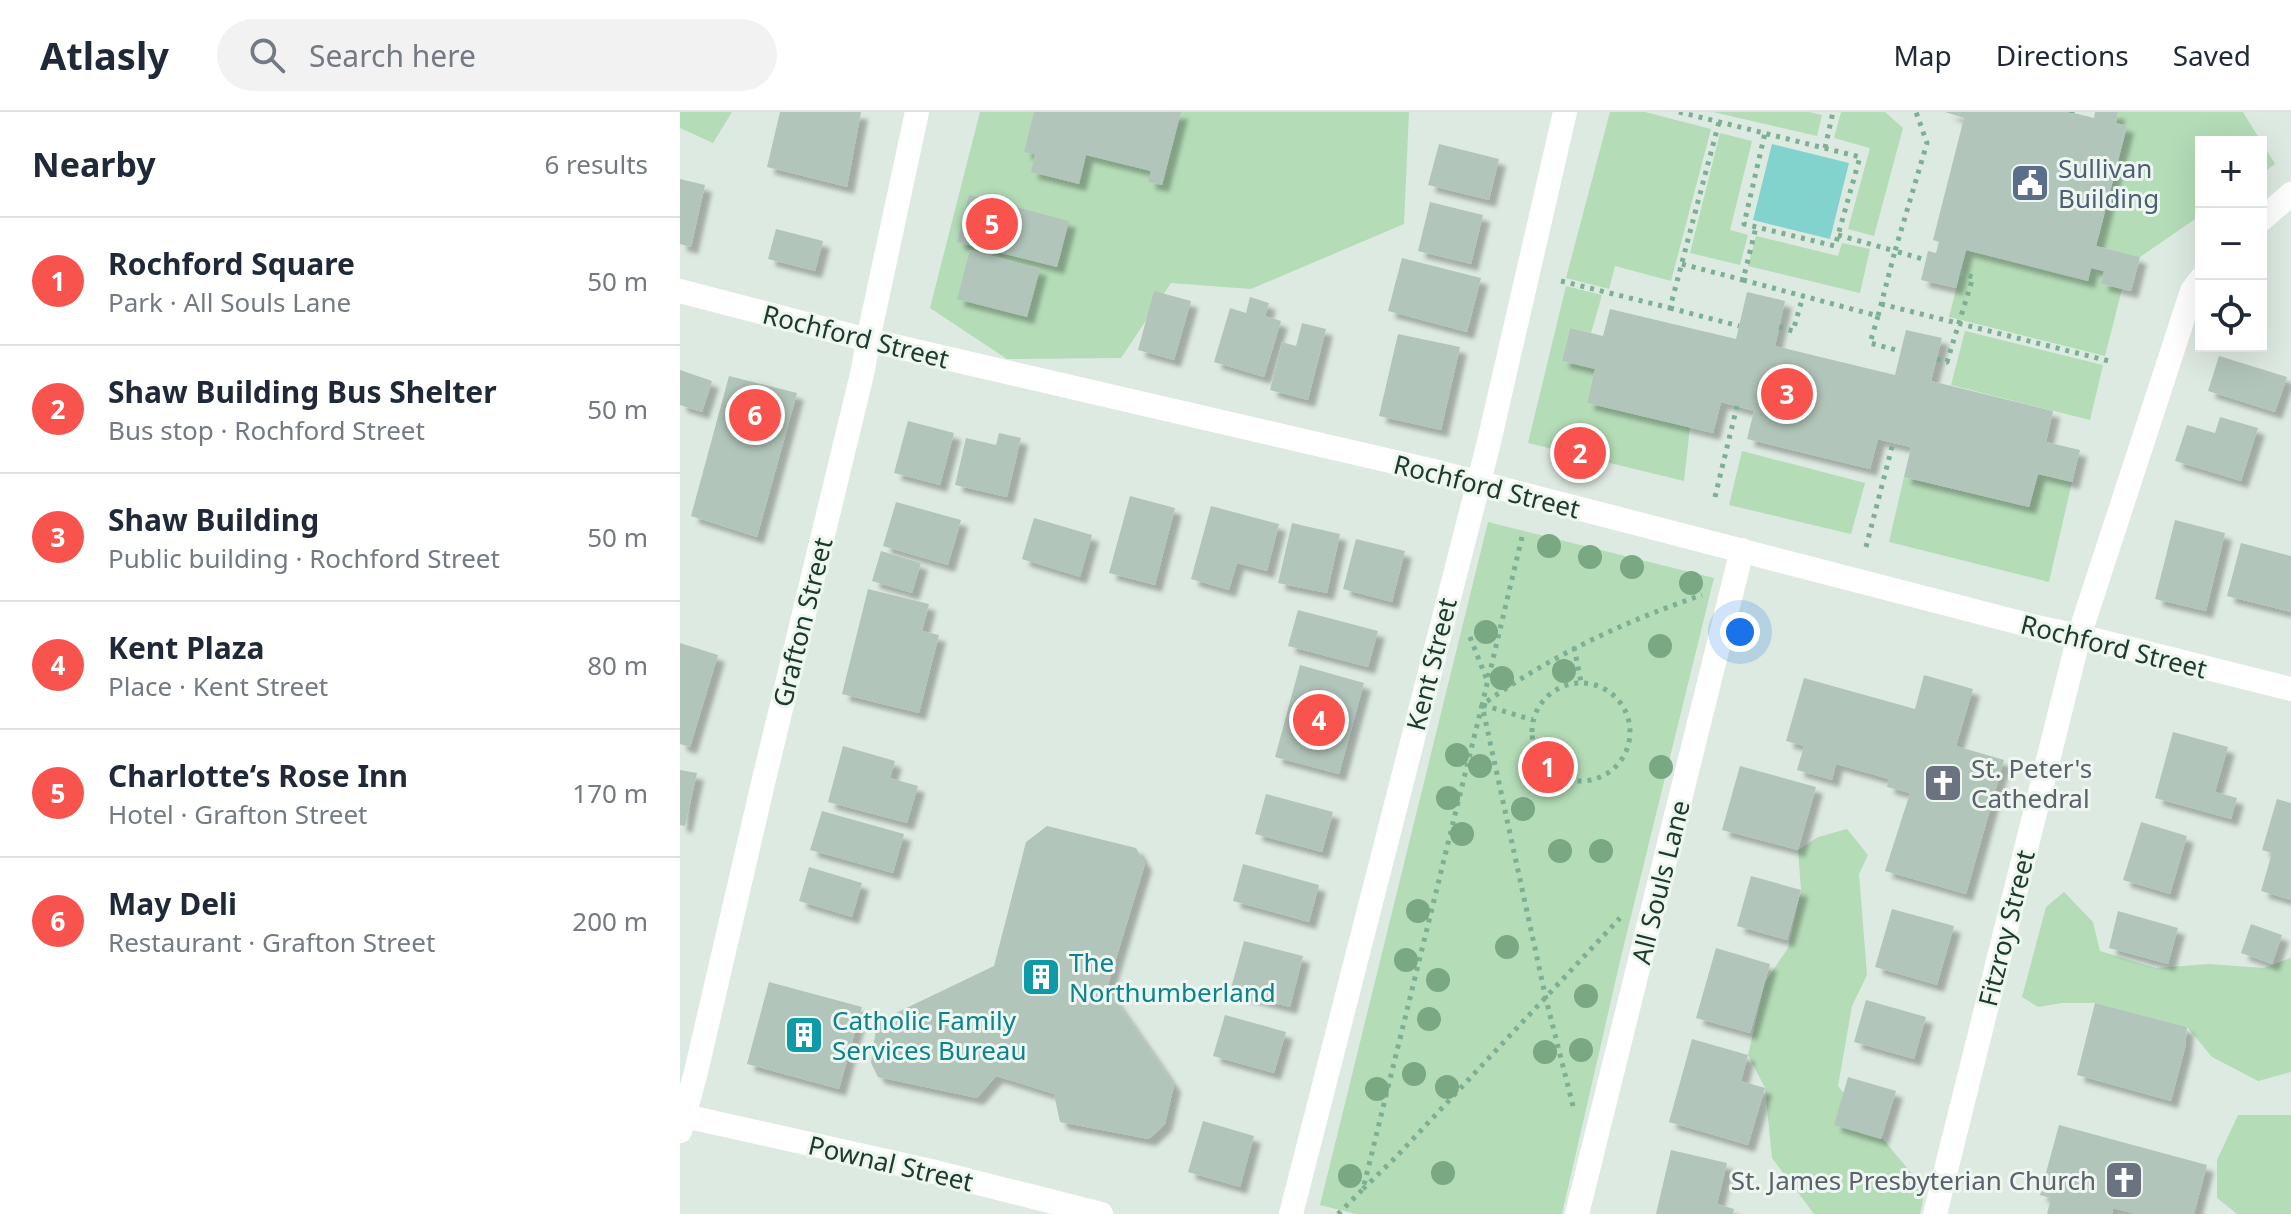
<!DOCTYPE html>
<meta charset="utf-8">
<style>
:root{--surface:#fff;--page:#f2f2f3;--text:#1f2937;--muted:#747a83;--line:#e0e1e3;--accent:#f8534d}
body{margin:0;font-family:"Noto Sans",sans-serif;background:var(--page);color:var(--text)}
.controls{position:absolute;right:24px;top:24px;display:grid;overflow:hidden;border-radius:0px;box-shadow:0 8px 32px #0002}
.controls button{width:72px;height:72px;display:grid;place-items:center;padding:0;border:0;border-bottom:2px solid var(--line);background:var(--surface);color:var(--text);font:40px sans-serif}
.you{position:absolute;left:1060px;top:520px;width:28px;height:28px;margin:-20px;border:6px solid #fff;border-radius:50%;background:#1a73e8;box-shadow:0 0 0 12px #1a73e833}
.badge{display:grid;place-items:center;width:52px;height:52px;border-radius:50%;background:var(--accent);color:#fff;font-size:26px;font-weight:700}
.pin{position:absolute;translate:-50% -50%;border:4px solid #fff;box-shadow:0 2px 8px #0006}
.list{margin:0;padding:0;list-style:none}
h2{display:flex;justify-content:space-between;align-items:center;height:104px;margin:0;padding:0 32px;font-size:34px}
h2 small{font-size:26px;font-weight:400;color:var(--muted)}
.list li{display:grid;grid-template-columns:52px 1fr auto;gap:24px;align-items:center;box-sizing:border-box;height:128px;padding:0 32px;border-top:2px solid var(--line)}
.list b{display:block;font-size:30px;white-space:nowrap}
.list p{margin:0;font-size:26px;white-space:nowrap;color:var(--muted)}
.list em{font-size:26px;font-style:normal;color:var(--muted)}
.icon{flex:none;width:44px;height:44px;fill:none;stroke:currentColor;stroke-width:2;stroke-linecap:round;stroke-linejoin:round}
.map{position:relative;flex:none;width:1611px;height:1102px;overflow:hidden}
header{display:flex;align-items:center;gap:48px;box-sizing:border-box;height:112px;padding:0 40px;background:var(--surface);border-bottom:2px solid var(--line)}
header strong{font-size:38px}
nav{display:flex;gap:44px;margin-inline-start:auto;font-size:28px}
.search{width:560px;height:72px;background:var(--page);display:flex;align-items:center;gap:20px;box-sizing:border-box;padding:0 28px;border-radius:44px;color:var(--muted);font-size:30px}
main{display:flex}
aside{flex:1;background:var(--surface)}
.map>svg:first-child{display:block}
</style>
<header>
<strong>Atlasly</strong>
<div class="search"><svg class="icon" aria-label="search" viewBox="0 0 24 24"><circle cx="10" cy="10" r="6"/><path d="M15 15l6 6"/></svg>Search here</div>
<nav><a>Map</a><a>Directions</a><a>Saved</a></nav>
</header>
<main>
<aside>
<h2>Nearby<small>6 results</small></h2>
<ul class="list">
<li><span class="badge">1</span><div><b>Rochford Square</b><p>Park · All Souls Lane</p></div><em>50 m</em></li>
<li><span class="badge">2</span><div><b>Shaw Building Bus Shelter</b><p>Bus stop · Rochford Street</p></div><em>50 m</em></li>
<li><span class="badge">3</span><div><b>Shaw Building</b><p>Public building · Rochford Street</p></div><em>50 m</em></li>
<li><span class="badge">4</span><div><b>Kent Plaza</b><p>Place · Kent Street</p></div><em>80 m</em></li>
<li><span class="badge">5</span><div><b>Charlotte‘s Rose Inn</b><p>Hotel · Grafton Street</p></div><em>170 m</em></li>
<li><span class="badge">6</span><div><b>May Deli</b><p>Restaurant · Grafton Street</p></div><em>200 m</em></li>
</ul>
</aside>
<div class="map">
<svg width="1611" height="1102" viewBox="0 0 1611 1102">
<defs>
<filter id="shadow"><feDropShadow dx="7" dy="7" stdDeviation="2" flood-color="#0004"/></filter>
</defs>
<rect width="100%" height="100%" fill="#ddeae1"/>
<!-- green -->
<path fill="#b4dcb7" d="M 0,0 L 52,0 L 33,31 L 0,16 Z
M 300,0 L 729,0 L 724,112 L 571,177 L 491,171 L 441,246 L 327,247 L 250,196 Z
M 930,0 L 965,0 L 1031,17 L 991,169 L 935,154 L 929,177 L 886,166 Z
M 1033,0 L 1129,0 L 1142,3 L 1137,24 Z
M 1161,0 L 1205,0 L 1223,16 L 1194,124 L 1168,117 L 1190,36 L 1154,26 Z
M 1438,0 L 1563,0 L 1595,52 L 1581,62 L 1581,30 L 1521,30 L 1521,103 L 1460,145 L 1416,134 L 1447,14 L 1436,11 Z
M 1040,21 L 1072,29 L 1050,118 L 1068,123 L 1060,153 L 1010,141 Z
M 1076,124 L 1158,144 L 1162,131 L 1190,137 L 1180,181 L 1068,154 Z
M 1286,138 L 1408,168 L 1411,156 L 1424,159 L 1421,172 L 1442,177 L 1425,244 L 1269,205 Z
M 886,174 L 922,183 L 911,221 L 890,216 L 882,249 L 915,257 L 907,291 L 1010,315 L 1004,369 L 848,331 Z
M 1285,219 L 1423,253 L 1410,308 L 1271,273 Z
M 1062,339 L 1185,371 L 1171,422 L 1049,393 Z
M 1358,362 L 1392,370 L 1369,470 L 1209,430 L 1224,365 L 1349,395 Z
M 808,410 L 1034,466 L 941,845 L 882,1102 L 676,1102 L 640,1093 Z
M 1167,717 L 1188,743 L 1179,762 L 1187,863 L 1172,894 L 1158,974 L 1245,1077 L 1240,1102 L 1134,1102 L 1092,1046 L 1085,976 L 1068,943 L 1085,870 L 1108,836 L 1121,778 L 1118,738 L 1138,725 Z
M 1384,780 L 1413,810 L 1420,839 L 1476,856 L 1529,852 L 1584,856 L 1611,846 L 1611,960 L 1578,969 L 1532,945 L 1507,915 L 1415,891 L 1382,891 L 1358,895 L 1342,885 L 1366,795 Z
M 1558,1003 L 1611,1003 L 1611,1102 L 1557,1102 L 1537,1086 L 1537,1048 Z"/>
<!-- water -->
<path fill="#82d2ce" d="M 1092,32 L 1169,51 L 1150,127 L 1073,108 Z"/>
<!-- building -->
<path fill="#b2c5ba" filter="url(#shadow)" d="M 100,0 L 181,0 L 167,75 L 87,55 Z
M 354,0 L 501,0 L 482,73 L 468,70 L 471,59 L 406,43 L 399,72 L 351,60 L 355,42 L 344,40 Z
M 1265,0 L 1390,0 L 1414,6 L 1415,0 L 1438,0 L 1436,11 L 1447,14 L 1416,134 L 1460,145 L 1451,179 L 1421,172 L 1424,159 L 1411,156 L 1408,169 L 1286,138 L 1276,176 L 1241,168 L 1248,139 L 1256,141 L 1259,130 L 1253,128 L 1284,6 Z
M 759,32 L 819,47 L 809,88 L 748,73 Z
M 0,67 L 25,73 L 11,135 L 0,132 Z
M 289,83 L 389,109 L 377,155 L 277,130 Z
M 750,90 L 803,103 L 791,152 L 738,139 Z
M 96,117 L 143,129 L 135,159 L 88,147 Z
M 290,138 L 360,157 L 347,205 L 277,187 Z
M 722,146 L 801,166 L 787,220 L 708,199 Z
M 474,179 L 511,189 L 494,248 L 458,238 Z
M 1067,180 L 1105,189 L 1095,234 L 1215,263 L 1226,218 L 1262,226 L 1251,269 L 1373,299 L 1366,330 L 1400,338 L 1392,370 L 1358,362 L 1349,395 L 1224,365 L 1231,335 L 1213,331 L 1198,327 L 1190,357 L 1067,327 L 1074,299 L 1041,290 L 1033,321 L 907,291 L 915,257 L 882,249 L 890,216 L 923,224 L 930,197 L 1056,227 Z
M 570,185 L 589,191 L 585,204 L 601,209 L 584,265 L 534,250 L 550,196 L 566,201 Z
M 622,211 L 646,217 L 628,288 L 590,278 L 602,230 L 616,234 Z
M 718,222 L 780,235 L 761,318 L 699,304 Z
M 1539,244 L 1607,265 L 1595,300 L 1528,279 Z
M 0,258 L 32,269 L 22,300 L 0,293 Z
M 49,264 L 117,281 L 77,425 L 11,404 Z
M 1540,305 L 1578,316 L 1561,369 L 1495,349 L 1507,313 L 1535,321 Z
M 228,309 L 274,321 L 260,373 L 214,361 Z
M 319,321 L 341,326 L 327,385 L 275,373 L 286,326 L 316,333 Z
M 894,334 L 909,338 L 907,348 L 891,344 Z
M 450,384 L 495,396 L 475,473 L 429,461 Z
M 216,390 L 281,408 L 268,453 L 203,434 Z
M 531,394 L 599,412 L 587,459 L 557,451 L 549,478 L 511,467 Z
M 354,406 L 412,423 L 400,465 L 342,447 Z
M 1495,408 L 1545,421 L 1526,499 L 1475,487 Z
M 612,411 L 660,422 L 647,481 L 598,471 Z
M 676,427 L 725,439 L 712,490 L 663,477 Z
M 1561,431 L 1611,444 L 1611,500 L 1547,484 Z
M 201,439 L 241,451 L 232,481 L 192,469 Z
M 188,477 L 249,492 L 242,519 L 259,523 L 239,601 L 162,582 Z
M 618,498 L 698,519 L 688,555 L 608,534 Z
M 0,531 L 38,543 L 10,635 L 0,632 Z
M 620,553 L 684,571 L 659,662 L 595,645 Z
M 1244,563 L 1293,577 L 1276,634 L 1324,648 L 1286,782 L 1205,759 L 1230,681 L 1207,675 L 1209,667 L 1156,652 L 1152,668 L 1117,658 L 1124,634 L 1106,629 L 1124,566 L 1235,597 Z
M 1493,620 L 1548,635 L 1535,680 L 1557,686 L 1551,707 L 1475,686 Z
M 163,634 L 215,649 L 210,666 L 238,674 L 227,711 L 148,690 Z
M 1060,654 L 1136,675 L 1118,738 L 1042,718 Z
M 0,658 L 17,661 L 5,714 L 0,713 Z
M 586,682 L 653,700 L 642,740 L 575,722 Z
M 1597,687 L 1611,691 L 1611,788 L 1581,779 L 1592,741 L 1582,738 Z
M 142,699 L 224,722 L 213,761 L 130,738 Z
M 1461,710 L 1507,724 L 1490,782 L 1443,768 Z
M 367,714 L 456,736 L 465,752 L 427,876 L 494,973 L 485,1012 L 469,1027 L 380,1010 L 374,982 L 316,964 L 297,986 L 198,965 L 191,951 L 197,910 L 314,854 L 346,730 Z
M 563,752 L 639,773 L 629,810 L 553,789 Z
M 129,755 L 182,771 L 172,805 L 119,789 Z
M 1071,764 L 1121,778 L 1107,828 L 1057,814 Z
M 1212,797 L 1274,814 L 1257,873 L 1195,855 Z
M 1438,799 L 1498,816 L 1488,852 L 1429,836 Z
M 1571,812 L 1602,823 L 1592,852 L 1561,841 Z
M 564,829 L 623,844 L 610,895 L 550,880 Z
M 1036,836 L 1090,852 L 1070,921 L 1016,906 Z
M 89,870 L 182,895 L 159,977 L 67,952 Z
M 1186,888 L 1246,905 L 1234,947 L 1174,930 Z
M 1415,891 L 1507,915 L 1505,936 L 1491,989 L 1397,963 Z
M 545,903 L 606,920 L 594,961 L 533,944 Z
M 1012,927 L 1068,943 L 1061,969 L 1085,976 L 1068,1033 L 989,1010 Z
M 1168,965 L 1216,979 L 1201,1027 L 1154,1013 Z
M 523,1009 L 574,1024 L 560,1075 L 508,1060 Z
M 1379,1013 L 1527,1053 L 1514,1102 L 1456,1102 L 1433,1096 L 1432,1102 L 1367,1102 L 1371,1086 L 1360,1083 Z
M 991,1038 L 1047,1051 L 1037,1092 L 1054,1097 L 1053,1102 L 976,1102 Z"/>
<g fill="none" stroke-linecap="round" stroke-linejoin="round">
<!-- path -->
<path stroke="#7caf94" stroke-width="5" stroke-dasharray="4 6" stroke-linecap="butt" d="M 999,0 C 1060,15 1120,30 1180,45 L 1155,134 L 1064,112 L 1085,21
M 1392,1 L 1392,0
M 1145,36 L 1153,0
M 1158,123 L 1215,139 L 1247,31 L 1236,0
M 1002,152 L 1063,168 L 1076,115
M 1063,168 L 1198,204 L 1215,139 L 1246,148
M 881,169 L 990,196 L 1039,10
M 1201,192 L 1433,250
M 990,196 L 1059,214
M 1198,204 L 1190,231 L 1220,239
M 1099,215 L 1113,219 L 1123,184
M 1257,247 L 1267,250 L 1293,165 L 1280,161
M 1035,385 L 1057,294
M 842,425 L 802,593 L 866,887 L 893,994
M 1186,435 L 1213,331
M 790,525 L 807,568
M 894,535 L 901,570
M852 620a49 49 0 1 1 98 0a49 49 0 1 1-98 0Z
M 803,593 L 853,608
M 683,1077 L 717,1044 L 940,806
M 658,1102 L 683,1077 L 802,593 C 870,544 943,510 1022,483"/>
<!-- minor -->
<path stroke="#fff" stroke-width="24" d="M 1581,108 L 1611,82
M 0,179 L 188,228 L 758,360 L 1352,514 L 1399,524 L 1611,577
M 188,228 L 237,0
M 0,1003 L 251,1059 L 421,1102
M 611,1102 L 808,334 L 885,0
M 897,1102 L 1062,438
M 1255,1102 L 1399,524 L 1512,179 L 1521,167"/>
<!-- tertiary -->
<path stroke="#fff" stroke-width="24" d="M 0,1019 L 16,960 L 84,667 L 183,258 L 188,228"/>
</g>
<!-- trees -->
<g fill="#79a882">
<circle cx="869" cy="434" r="12"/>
<circle cx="910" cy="445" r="12"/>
<circle cx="952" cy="455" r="12"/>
<circle cx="1011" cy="471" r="12"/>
<circle cx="806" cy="520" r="12"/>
<circle cx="980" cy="534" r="12"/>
<circle cx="884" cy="559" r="12"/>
<circle cx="822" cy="566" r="12"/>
<circle cx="777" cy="643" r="12"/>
<circle cx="800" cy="654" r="12"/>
<circle cx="981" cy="655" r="12"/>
<circle cx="768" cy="686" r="12"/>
<circle cx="843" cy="697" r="12"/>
<circle cx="782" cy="722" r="12"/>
<circle cx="880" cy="739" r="12"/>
<circle cx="921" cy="739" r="12"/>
<circle cx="738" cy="799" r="12"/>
<circle cx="827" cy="835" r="12"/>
<circle cx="726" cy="848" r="12"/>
<circle cx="758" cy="868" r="12"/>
<circle cx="906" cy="884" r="12"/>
<circle cx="749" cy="907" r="12"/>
<circle cx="901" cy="938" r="12"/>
<circle cx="865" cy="940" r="12"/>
<circle cx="734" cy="962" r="12"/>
<circle cx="767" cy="975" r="12"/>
<circle cx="697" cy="977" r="12"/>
<circle cx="763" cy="1061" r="12"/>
<circle cx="670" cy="1064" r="12"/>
</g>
<!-- icons -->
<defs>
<g id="civic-square" transform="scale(2)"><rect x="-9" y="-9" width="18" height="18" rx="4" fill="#5c6f8a" stroke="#edf7f0"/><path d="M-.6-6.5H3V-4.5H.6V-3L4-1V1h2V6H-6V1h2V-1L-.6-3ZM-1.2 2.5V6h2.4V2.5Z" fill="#fff"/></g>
<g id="church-square" transform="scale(2)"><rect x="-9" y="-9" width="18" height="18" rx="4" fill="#6b7280" stroke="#edf7f0"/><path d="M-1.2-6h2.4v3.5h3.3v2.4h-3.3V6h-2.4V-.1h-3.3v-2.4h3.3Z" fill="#fff"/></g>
<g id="building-square" transform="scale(2)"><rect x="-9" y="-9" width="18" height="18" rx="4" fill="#0f9aa8" stroke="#edf7f0"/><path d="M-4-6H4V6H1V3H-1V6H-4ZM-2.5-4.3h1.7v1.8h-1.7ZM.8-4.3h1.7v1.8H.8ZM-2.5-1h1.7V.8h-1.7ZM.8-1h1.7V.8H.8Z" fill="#fff"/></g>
</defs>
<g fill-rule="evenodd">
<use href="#civic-square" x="1350" y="71"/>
<use href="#church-square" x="1263" y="671"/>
<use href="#building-square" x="361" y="865"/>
<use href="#building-square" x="124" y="923"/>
<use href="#church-square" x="1444" y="1068"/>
</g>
<g text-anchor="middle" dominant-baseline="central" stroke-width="6" stroke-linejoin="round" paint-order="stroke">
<!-- service labels -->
<g font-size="26" fill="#4e5e75" stroke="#edf7f0" text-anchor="start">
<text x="1378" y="56">Sullivan<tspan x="1378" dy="30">Building</tspan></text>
</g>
<!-- street labels -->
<g font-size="26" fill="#1e3a2c" stroke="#edf7f0">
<text transform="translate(176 224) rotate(14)">Rochford Street</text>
<text transform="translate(807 374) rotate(14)">Rochford Street</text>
<text transform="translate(122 510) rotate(-76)">Grafton Street</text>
<text transform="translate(1434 534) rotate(14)">Rochford Street</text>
<text transform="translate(751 552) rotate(-76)">Kent Street</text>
<text transform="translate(980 770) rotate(-76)">All Souls Lane</text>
<text transform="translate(1326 816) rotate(-76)">Fitzroy Street</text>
<text transform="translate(211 1051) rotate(13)">Pownal Street</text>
</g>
<!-- worship labels -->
<g font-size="26" fill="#5b616d" stroke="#edf7f0" text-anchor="start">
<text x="1291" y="656">St. Peter's<tspan x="1291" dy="30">Cathedral</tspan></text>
<text x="1416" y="1068" text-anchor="end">St. James Presbyterian Church</text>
</g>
<!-- culture labels -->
<g font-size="26" fill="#0d838f" stroke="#edf7f0" text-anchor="start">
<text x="389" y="850">The<tspan x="389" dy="30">Northumberland</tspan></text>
<text x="152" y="908">Catholic Family<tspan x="152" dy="30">Services Bureau</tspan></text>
</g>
</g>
</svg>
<div class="controls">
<button>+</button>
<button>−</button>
<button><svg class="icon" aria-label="locate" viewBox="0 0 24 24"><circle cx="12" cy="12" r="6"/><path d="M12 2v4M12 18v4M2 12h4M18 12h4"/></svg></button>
</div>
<div class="you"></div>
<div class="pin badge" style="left:868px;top:655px">1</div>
<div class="pin badge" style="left:900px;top:341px">2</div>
<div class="pin badge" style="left:1107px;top:282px">3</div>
<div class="pin badge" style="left:639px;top:608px">4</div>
<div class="pin badge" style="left:312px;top:112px">5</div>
<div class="pin badge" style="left:75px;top:303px">6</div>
</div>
</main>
